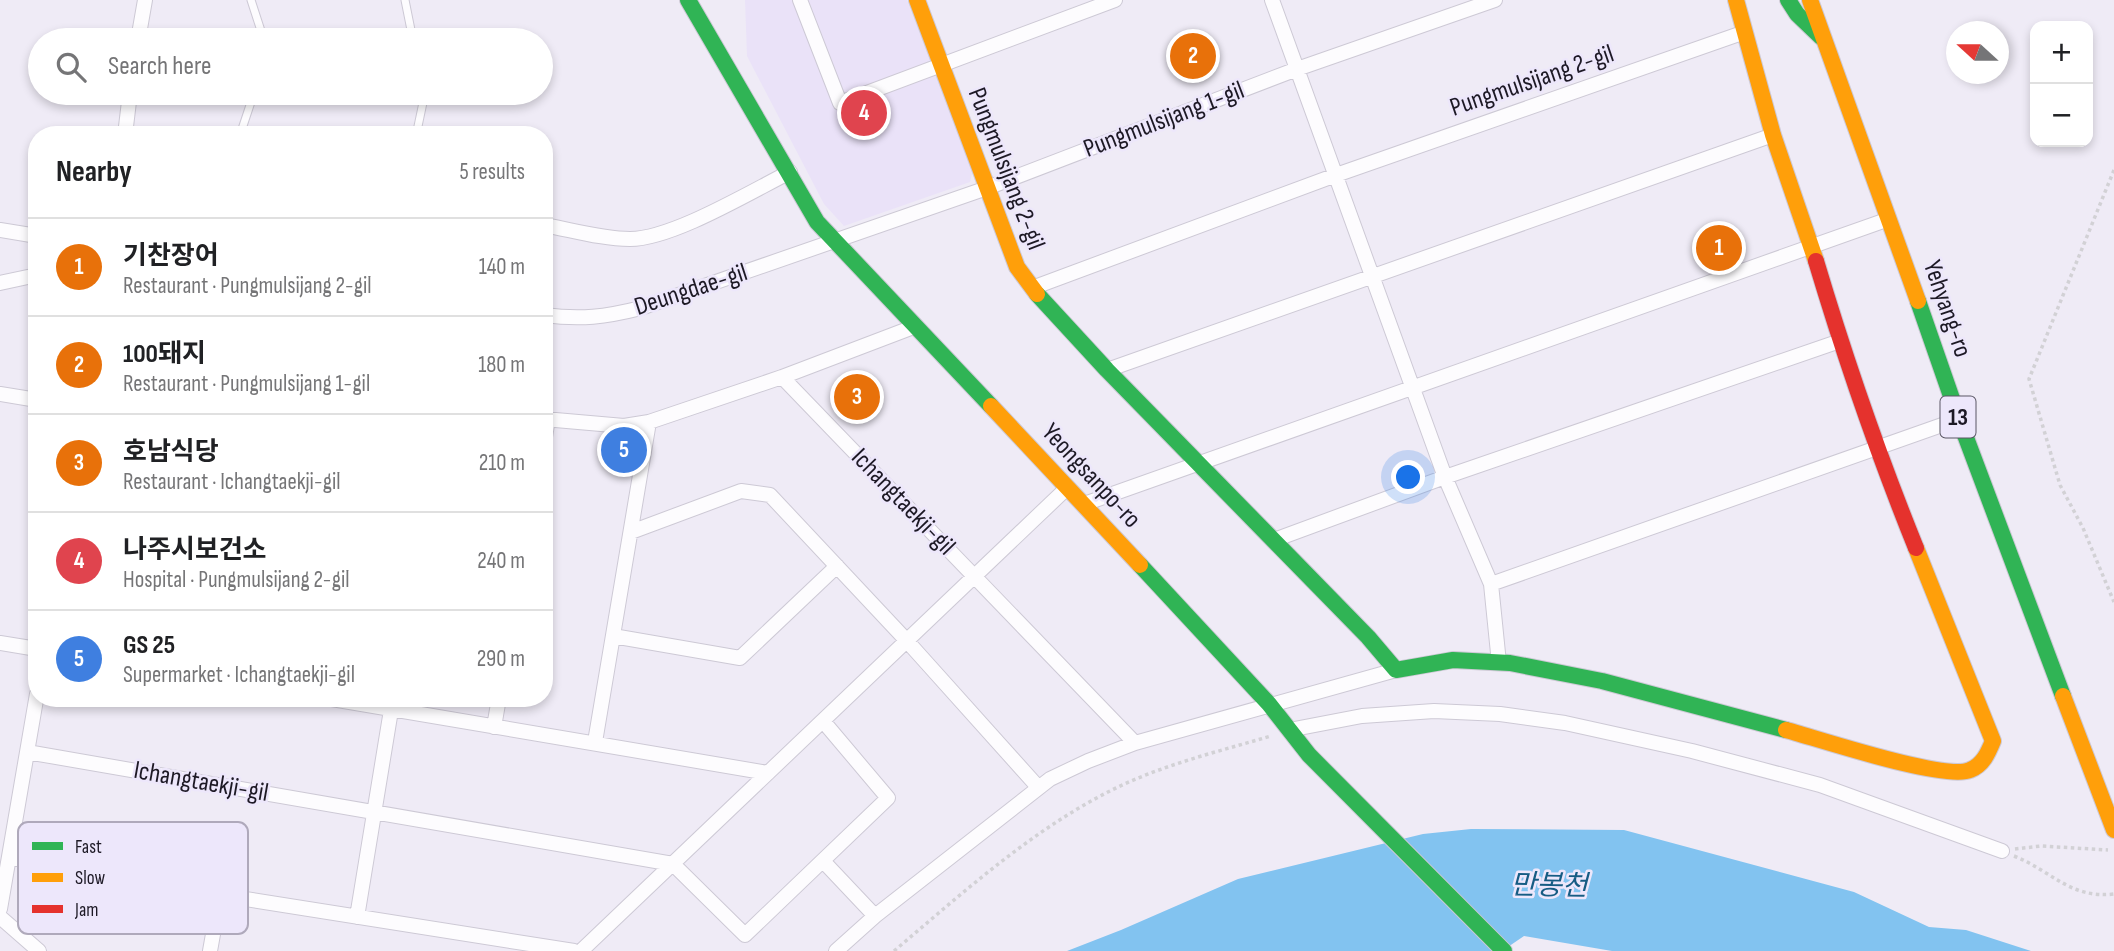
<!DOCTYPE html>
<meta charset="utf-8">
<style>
:root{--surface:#fff;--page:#f2f2f2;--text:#202124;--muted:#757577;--line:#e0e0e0;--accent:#111827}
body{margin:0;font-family:"Sofia Sans Condensed","Noto Sans KR",sans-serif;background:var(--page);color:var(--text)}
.controls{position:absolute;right:21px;top:21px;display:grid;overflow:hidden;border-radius:14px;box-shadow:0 4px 10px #0003}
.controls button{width:63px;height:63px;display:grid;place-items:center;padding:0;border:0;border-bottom:2px solid var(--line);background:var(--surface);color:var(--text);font:35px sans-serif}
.compass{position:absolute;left:1946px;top:21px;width:63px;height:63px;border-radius:50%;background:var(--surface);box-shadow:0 4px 10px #0003;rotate:291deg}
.you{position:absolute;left:1409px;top:478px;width:24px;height:24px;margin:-18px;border:5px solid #fff;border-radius:50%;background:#1a73e8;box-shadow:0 0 0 10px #1a73e833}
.badge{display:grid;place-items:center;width:46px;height:46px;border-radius:50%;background:var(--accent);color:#fff;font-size:23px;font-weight:700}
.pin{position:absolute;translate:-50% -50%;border:4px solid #fff;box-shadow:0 2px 7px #0006}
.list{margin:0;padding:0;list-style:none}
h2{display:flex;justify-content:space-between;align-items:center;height:91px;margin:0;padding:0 28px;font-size:30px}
h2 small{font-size:23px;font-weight:400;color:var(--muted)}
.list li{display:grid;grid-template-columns:46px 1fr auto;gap:21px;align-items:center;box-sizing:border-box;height:98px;padding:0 28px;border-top:2px solid var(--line)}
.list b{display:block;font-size:26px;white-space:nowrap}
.list p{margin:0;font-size:23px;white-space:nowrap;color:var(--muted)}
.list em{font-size:23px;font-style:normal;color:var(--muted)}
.icon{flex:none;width:38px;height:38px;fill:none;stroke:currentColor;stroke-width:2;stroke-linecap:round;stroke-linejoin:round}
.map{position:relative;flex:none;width:2114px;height:951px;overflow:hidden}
.search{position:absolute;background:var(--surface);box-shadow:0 4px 10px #0003;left:28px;top:28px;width:525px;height:77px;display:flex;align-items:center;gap:18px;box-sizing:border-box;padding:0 24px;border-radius:38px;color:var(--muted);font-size:26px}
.panel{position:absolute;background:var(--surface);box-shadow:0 4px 10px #0003;left:28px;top:126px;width:525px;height:581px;border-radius:28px}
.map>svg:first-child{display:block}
</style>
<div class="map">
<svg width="2114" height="951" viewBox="0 0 2114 951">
<rect width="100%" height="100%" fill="#efebf6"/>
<!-- built -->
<path fill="#eae2f8" d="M 745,0 L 907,0 L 973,170 L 970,182 L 844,226 L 824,204 L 747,56 Z"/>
<!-- water -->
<path fill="#82c3f0" d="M 1471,829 L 1624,830 L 1854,892 L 1929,927 L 1966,930 L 2031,951 L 1612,951 L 1524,936 L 1502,951 L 1067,951 L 1121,930 L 1238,879 L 1423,834 Z"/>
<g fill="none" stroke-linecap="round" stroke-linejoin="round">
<!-- lane casing -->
<g stroke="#cdc9d5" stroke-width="9">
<path id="lane" d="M 251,0 L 264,40
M 405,0 L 413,40
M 240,135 L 254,93
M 420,135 L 417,131 L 425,93"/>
</g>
<!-- street casing -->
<g stroke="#cdc9d5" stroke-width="16">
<path id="street" d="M 800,0 L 840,103 L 1115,0
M 1272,0 L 1445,477 L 1491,584 L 1499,663
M 138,40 L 145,0
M 125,135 L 130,93
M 544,225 C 572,230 602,239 630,239 C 672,239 750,192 790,172
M 0,230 L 37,236
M 0,283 L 37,275
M 1032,288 L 1336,175 L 1745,32
M 544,315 C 581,320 605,317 641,308 L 987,188 L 1297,69 L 1495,0
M 1107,370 L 1773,135
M 782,377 L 1135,743
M 0,394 L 37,400
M 544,419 L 624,426 L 649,422 L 782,377 L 916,326
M 544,443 L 548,419
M 1084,504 L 1889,219
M 631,532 L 741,491 L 770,495 L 907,641 L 1038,787
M 1274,540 L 1445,477 L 1840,341
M 1491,584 L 1959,419
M 613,636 L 740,658 L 837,566
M 0,643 L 37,649
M 326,698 L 768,773
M 494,727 L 499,698
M 1289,730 L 1362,716 L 1434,711 L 1500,714 L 1565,723 L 1692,751 L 1820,785 L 2002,851
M 595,742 L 649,422
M 27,752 L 673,864 L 745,935 L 888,798 L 823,721
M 9,857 L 220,895 L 574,951
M 824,862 L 875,916
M 0,909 L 37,694
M 0,917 L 39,951
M 357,917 L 393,698
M 210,951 L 220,895
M 581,951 L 1068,487
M 836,951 L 875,916 L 1050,779 L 1088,761 L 1135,743 L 1396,670"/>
</g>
<!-- fast casing -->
<g stroke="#cdc9d5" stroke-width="18">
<path id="fast" d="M 688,0 L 817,222 L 991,406
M 1788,0 L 1797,14 L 1821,37
M 1037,294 L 1107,370 L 1368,637 L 1396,670 L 1453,660 L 1510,663 L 1602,681 L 1786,730
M 1918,301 L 1959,419 L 2063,696
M 1140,565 L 1269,704 L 1309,755 L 1504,951"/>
</g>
<!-- slow casing -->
<g stroke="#cdc9d5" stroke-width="18">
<path id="slow" d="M 917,0 L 1017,267 L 1037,294
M 1736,0 L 1773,135 L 1816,261
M 1810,0 L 1918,301
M 991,406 L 1140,565
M 2063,696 L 2114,830
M 1786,730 C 1819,739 1945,781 1970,770 C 1983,765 1988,753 1993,741 L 1916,548"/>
</g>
<!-- jam casing -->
<g stroke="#cdc9d5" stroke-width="18">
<path id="jam" d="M 1816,261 C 1845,358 1878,454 1916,548"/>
</g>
<!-- path -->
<path stroke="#d2d1d5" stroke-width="3.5" stroke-dasharray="3.5 3.5" stroke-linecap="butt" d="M 2114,170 L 2029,379 L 2060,485 L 2083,528 L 2114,602
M 2015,849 L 2041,846 L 2108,850
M 2014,856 C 2052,871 2070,899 2114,894
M 894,951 C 965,891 1035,827 1118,787 C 1166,764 1220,751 1271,736"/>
<!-- lane -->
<use href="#lane" stroke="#fdfcfe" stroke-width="7"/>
<!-- street -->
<use href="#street" stroke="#fdfcfe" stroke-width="14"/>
<!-- fast -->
<use href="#fast" stroke="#30b455" stroke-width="16"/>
<!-- slow -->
<use href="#slow" stroke="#ff9f0a" stroke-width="16"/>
<!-- jam -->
<use href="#jam" stroke="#e5322d" stroke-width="16"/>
</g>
<g text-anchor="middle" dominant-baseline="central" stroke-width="5" stroke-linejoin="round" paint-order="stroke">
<!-- shield labels -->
<rect fill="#ede7fb" stroke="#5b5765" stroke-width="2" x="1940.5" y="396.5" width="35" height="41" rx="5"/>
<g font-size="24" font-weight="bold" fill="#1d1925">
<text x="1958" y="417">13</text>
</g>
<!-- street labels -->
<g font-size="26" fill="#1d1925" stroke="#ede7fb">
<text transform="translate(1532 81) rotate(-19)">Pungmulsijang 2-gil</text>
<text transform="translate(1164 120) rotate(-21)">Pungmulsijang 1-gil</text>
<text transform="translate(1006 169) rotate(69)">Pungmulsijang 2-gil</text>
<text transform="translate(691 290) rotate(-18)">Deungdae-gil</text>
<text transform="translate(1947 309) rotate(71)">Yehyang-ro</text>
<text transform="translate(1091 476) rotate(47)">Yeongsanpo-ro</text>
<text transform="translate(903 502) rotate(46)">Ichangtaekji-gil</text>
<text transform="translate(201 782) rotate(10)">Ichangtaekji-gil</text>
</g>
<!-- water labels -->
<g font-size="28" font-style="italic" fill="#165c84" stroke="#ede7fb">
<text transform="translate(1549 886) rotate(1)">만봉천</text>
</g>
</g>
<!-- legend -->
<rect x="18" y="822" width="230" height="112" rx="10" fill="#ede7fb" stroke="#afa9bb" stroke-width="2"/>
<rect x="32" y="842" width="31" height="8" fill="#30b455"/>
<rect x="32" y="873" width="31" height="9" fill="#ff9f0a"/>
<rect x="32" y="905" width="31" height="8" fill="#e5322d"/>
<g font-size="19" fill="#1d1925">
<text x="75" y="853">Fast</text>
<text x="75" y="884">Slow</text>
<text x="75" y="916">Jam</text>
</g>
</svg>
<div class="controls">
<button>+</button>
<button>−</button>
</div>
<svg class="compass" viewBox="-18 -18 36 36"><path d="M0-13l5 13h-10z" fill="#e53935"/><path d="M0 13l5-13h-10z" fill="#757577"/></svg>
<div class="you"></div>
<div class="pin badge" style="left:1719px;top:248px;background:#e8710a">1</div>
<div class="pin badge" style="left:1193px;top:56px;background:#e8710a">2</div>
<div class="pin badge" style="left:857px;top:397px;background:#e8710a">3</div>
<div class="pin badge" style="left:864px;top:113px;background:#e0444e">4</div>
<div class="pin badge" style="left:624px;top:450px;background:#3f7fe0">5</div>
<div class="search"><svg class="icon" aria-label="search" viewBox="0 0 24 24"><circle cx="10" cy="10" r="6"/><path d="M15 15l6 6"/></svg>Search here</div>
<section class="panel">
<h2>Nearby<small>5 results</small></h2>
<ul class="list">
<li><span class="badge" style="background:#e8710a">1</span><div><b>기찬장어</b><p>Restaurant · Pungmulsijang 2-gil</p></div><em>140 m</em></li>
<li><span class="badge" style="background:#e8710a">2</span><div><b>100돼지</b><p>Restaurant · Pungmulsijang 1-gil</p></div><em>180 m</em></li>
<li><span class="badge" style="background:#e8710a">3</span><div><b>호남식당</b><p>Restaurant · Ichangtaekji-gil</p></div><em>210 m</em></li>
<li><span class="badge" style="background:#e0444e">4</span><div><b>나주시보건소</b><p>Hospital · Pungmulsijang 2-gil</p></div><em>240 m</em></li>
<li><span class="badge" style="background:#3f7fe0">5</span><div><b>GS 25</b><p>Supermarket · Ichangtaekji-gil</p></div><em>290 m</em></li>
</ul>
</section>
</div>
